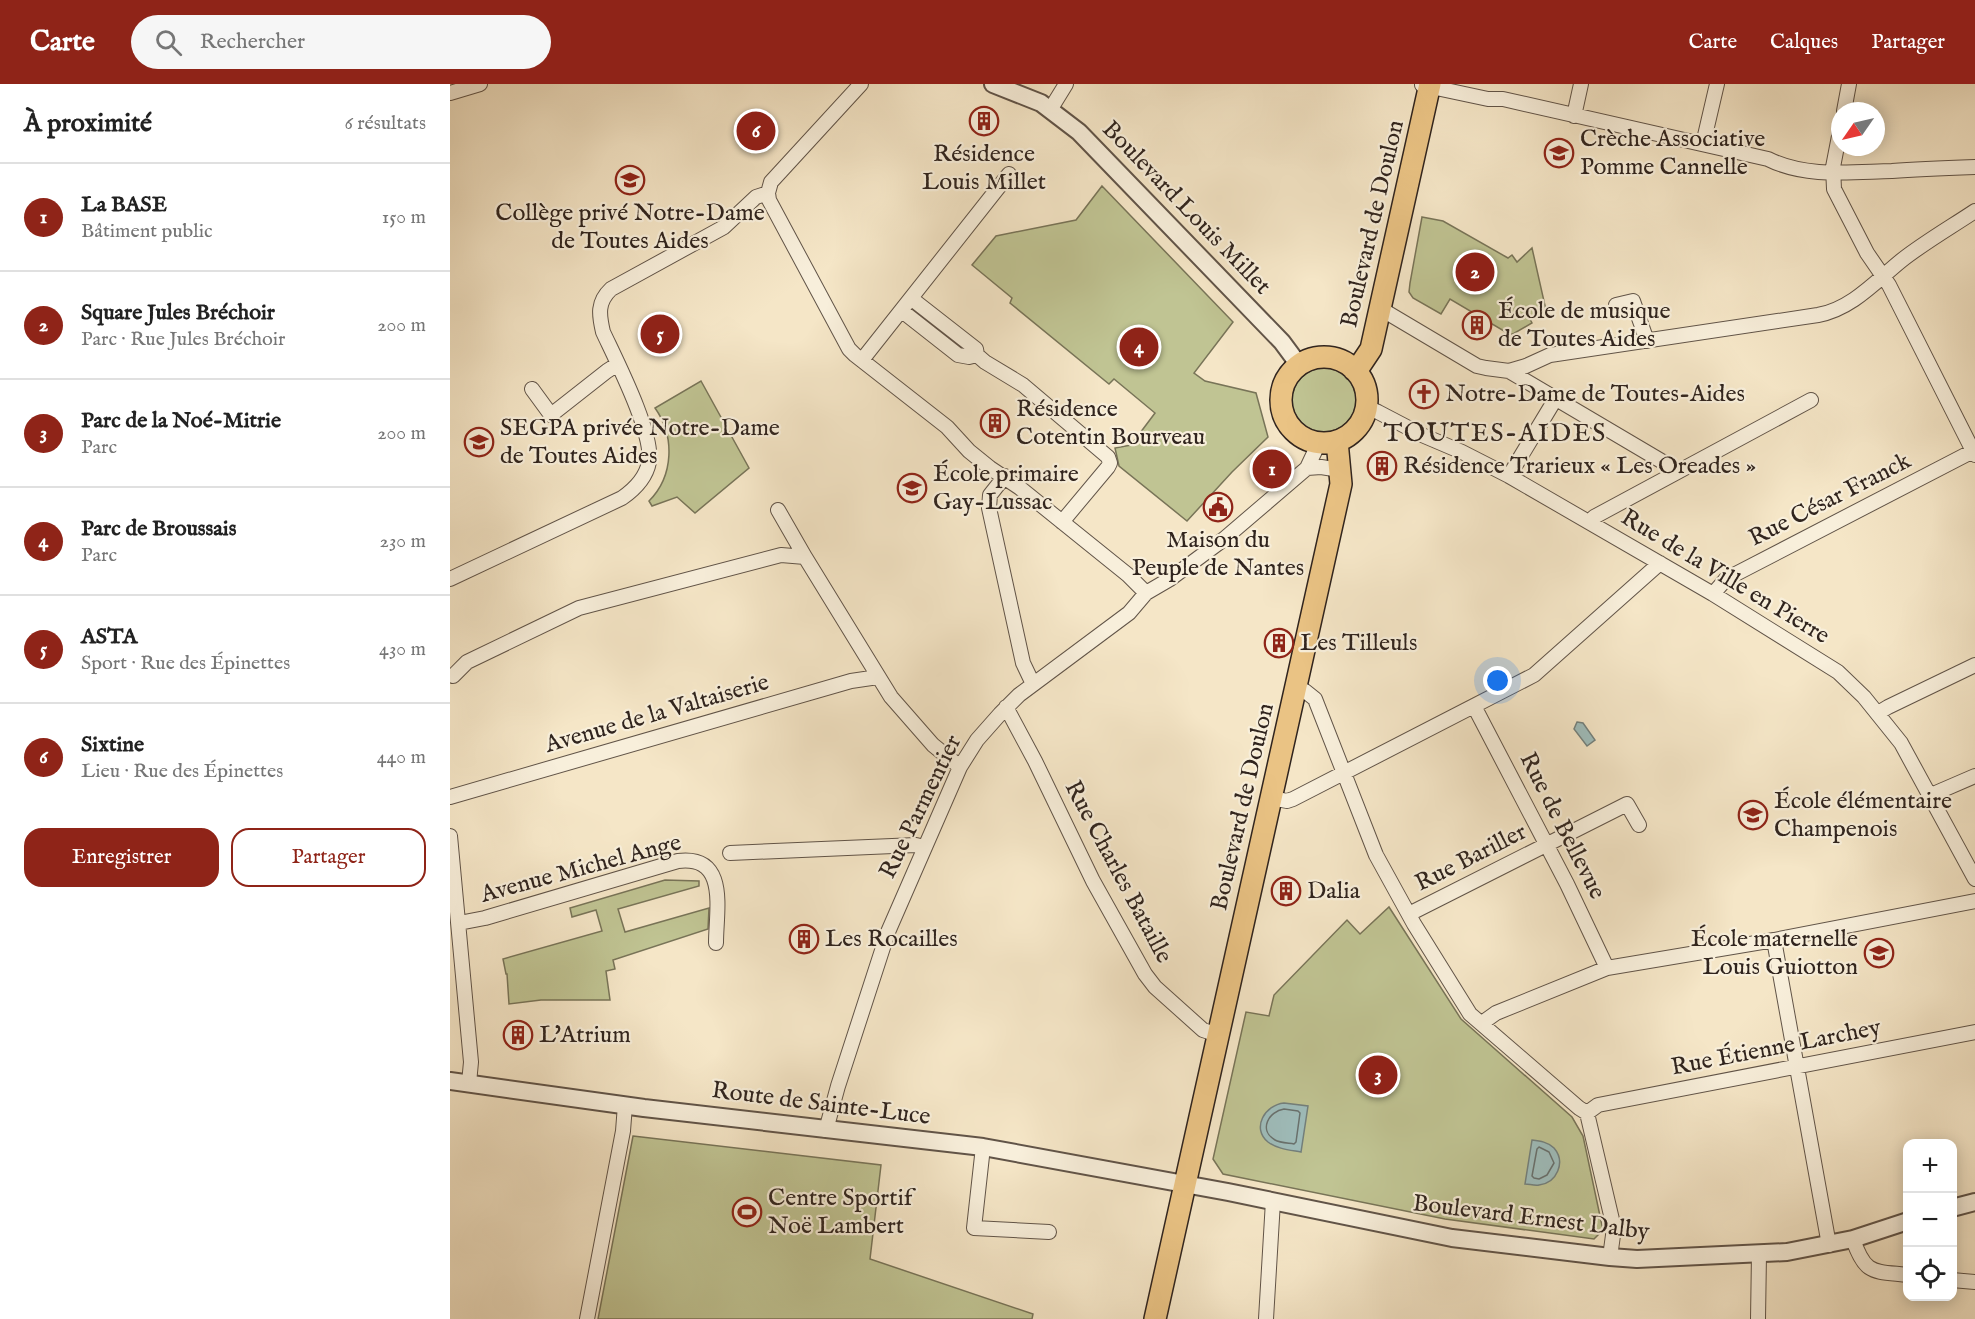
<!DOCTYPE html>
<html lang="fr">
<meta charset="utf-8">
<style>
:root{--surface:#fff;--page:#f6f6f6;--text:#222;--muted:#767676;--line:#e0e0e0;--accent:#8f2418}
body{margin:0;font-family:"IM FELL English",serif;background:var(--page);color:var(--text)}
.controls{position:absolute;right:18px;bottom:18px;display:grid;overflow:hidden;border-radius:12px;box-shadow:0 3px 15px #0003}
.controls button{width:54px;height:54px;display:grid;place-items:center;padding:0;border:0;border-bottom:2px solid var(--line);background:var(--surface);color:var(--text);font:30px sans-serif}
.compass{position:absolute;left:1381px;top:18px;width:54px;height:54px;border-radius:50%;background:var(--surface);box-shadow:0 3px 15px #0003;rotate:236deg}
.you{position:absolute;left:1048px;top:597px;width:21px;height:21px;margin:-15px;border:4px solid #fff;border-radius:50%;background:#1a73e8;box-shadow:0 0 0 9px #1a73e833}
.badge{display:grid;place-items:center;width:39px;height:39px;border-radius:50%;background:var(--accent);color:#fff;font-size:20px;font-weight:700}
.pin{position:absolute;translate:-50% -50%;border:3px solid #fff;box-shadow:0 2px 6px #0006}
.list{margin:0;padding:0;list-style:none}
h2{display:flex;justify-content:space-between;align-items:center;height:78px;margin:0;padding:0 24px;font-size:26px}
h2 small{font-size:20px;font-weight:400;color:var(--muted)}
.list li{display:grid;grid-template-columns:39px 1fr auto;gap:18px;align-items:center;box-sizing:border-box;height:108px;padding:0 24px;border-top:2px solid var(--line)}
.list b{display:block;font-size:22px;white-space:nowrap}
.list p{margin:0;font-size:20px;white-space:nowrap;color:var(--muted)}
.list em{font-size:20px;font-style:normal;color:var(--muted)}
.actions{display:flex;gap:12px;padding:18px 24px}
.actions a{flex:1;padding:14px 0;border:2px solid var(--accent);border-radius:18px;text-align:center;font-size:21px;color:var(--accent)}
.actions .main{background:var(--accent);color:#fff}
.icon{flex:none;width:33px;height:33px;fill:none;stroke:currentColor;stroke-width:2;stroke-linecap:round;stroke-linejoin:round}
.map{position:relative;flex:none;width:1525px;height:1235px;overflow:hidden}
header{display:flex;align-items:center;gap:36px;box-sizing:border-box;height:84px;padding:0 30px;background:var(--accent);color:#fff}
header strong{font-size:28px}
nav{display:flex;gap:33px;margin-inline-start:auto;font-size:21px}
.search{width:420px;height:54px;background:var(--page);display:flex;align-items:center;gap:15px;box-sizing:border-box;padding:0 21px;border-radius:33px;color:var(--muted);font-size:22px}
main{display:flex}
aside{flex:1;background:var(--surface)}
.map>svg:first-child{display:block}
</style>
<header>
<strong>Carte</strong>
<div class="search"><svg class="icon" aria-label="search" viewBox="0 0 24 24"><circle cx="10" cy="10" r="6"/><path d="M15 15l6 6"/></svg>Rechercher</div>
<nav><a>Carte</a><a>Calques</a><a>Partager</a></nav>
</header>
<main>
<aside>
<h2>À proximité<small>6 résultats</small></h2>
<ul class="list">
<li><span class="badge">1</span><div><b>La BASE</b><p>Bâtiment public</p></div><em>150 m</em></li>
<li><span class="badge">2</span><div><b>Square Jules Bréchoir</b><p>Parc · Rue Jules Bréchoir</p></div><em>200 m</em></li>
<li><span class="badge">3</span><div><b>Parc de la Noé-Mitrie</b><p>Parc</p></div><em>200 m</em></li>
<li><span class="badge">4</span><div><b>Parc de Broussais</b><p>Parc</p></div><em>230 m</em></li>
<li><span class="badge">5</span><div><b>ASTA</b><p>Sport · Rue des Épinettes</p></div><em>430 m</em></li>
<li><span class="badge">6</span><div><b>Sixtine</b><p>Lieu · Rue des Épinettes</p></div><em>440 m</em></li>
</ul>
<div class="actions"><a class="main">Enregistrer</a><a>Partager</a></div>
</aside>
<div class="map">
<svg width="1525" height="1235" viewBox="0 0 1525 1235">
<rect width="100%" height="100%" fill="#f5e6c7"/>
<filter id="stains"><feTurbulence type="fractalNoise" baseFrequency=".00333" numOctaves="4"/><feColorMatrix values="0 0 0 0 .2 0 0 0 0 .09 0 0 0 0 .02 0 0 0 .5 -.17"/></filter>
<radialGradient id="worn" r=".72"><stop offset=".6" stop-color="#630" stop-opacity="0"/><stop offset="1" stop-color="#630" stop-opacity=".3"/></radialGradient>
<!-- green -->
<path fill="#c0c493" stroke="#787458" stroke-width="1.5" d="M 652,102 L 783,238 L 744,289 L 755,297 L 806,309 L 818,353 L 782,388 L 737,437 L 669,382 L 665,364 L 681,361 L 705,329 L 664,295 L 659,300 L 560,219 L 562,214 L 522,181 L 546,152 L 626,136 Z
M 972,133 L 993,137 L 1058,174 L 1062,171 L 1067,178 L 1082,164 L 1096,226 L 1080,235 L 1082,239 L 1063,250 L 1059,250 L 1000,215 L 991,230 L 963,214 L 959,208 L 960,199 Z
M842 316a32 32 0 1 1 64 0a32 32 0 1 1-64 0Z
M 251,297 L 299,384 L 245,429 L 227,413 L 202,422 L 199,417 C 224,392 225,352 205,324 Z
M 215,796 L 249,797 L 249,802 L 168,825 L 175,848 L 259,824 L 258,845 L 163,876 L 165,885 L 156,887 L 160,916 L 91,916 L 59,920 L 57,890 L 56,890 L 53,875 L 152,847 L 146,826 L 122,833 L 120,824 Z
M 939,823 L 1011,935 L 1122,1033 L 1133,1052 L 1153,1146 L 1144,1155 L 995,1135 L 773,1090 L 763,1075 L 796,928 L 819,932 L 824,911 L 897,836 L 910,850 Z
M 183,1052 L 431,1081 L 420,1175 L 583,1230 L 582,1235 L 148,1235 Z"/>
<!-- water -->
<path fill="#9fbebd" stroke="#73807d" stroke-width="1.5" d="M 1127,638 L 1133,639 L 1145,656 L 1137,662 L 1124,645 Z
M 834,1019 L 858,1022 L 851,1068 C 840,1066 827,1065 818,1058 C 801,1044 815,1021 834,1019 Z
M 1082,1056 C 1090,1057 1098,1058 1104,1064 C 1116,1078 1107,1099 1089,1101 C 1085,1102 1079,1100 1075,1100 Z"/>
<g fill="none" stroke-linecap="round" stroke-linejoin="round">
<!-- shore -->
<path stroke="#68716e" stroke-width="1.5" d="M 834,1025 L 848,1027 L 850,1029 L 846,1058 L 844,1060 C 838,1059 830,1059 825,1056 C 808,1046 819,1027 834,1025 Z
M 1089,1063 L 1099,1068 L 1104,1079 L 1097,1091 L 1089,1095 L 1084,1094 L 1082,1092 L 1087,1065 Z"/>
<!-- minor casing -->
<g stroke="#615448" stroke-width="16">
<path id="minor" d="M 411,0 L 321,98 L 318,109 L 319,116 L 399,265 L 405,271 L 497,343 L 519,367 L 540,384 L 570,404 L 678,491 L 696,509
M 972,1 L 1038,15 L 1053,15 L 1318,75 C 1356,94 1401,88 1442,87 C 1469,85 1497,84 1525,83
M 0,9 L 30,0
M 600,26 L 616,0
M 1394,27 L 1399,0
M 1124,32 L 1131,0
M 1390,47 L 1383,83 L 1384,105 L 1417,169 L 1439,201 L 1525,371
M 1253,60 L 1267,0
M 462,215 L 526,265 L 527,271 L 535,278 L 573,301 L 658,373 L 660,379 L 658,383 L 612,438
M 1166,221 L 1183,217 L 1197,257
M 931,225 L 1027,282 L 1036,284 L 1059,287 L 1076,282 L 1100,271 L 1368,231 C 1402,225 1427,196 1452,176 C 1475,158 1501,143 1525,127
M 452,227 L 508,271 L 519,273 L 527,271
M 412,276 L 559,90
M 1059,287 L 1213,378 L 1223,390
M 82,305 L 101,331 L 157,287 L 168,280
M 916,323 L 928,328 L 972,351 L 1012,368 L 1059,392 L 1263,510 L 1388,588 L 1414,613 L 1451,659 L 1525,795
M 857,384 L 871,383 L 890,386
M 555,392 L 540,411 L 539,424 L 573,579 L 583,600
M 1059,392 L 1106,314
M 328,426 L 355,473
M 1144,433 L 1361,316
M 0,495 L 172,414 C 185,405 196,394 199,378 C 204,350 166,276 153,248 C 149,231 147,218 161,205 L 274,143 L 306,113 L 318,109
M 1263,510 L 1276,495 L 1525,366
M 3,592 L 17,578 L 129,524 L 331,471 L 355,473 L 441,613 L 483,661 L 510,683
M 846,606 L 855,607 L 865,615 L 926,771 L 964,840 L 1020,930 L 1129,1024 L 1137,1029 L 1164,1144 L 1160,1173
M 1024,622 L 1117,800 L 1157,884
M 556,623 L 585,677 L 643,797 L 695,890 L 705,903 L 753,946 L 768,951
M 1428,629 L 1438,623 L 1525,581
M 1481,711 L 1525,692
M 0,713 L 401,597 L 428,593
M 821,714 L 837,717 L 843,715 L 1084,591 L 1210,479
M 0,752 L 21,978 L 19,999
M 280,769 L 466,761 L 474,763
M 959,830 L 1177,720 L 1189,741
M 9,839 L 35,834 L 228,777 C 279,771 266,826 266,859
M 1324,856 L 1379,1161
M 1032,939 L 1046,929 L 1157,884 L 1324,856 L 1525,817
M 1137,1029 L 1148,1021 L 1525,948
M 376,1046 L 388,1002 L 438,848 L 510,683 L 527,656 L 550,630 L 569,611 L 679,529 L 696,509 L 720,495 L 774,455 L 857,384 L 865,367 L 865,358
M 533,1063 L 524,1144 L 599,1148
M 1403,1155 C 1415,1191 1423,1187 1458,1191
M 1502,1196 L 1525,1198
M 137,1235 L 173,1047 L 175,1021
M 816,1235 L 823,1117
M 1308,1235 L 1309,1170"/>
</g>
<!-- tertiary casing -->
<g stroke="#615448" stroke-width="20">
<path id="tertiary" d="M 543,0 L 591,19 L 629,48 L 832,258 L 849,281
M 0,997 L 194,1024 L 533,1063 L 778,1108 L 1002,1154 L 1160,1173 L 1187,1175 L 1337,1168 L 1403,1155 L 1458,1137
M 1502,1124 L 1525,1118"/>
</g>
<!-- primary casing -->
<g stroke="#30241e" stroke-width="24">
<path id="primary" d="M831 316a43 43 0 1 1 86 0a43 43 0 1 1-86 0Z
M 904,286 L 911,280 L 921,265 L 980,0
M 705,1235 L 891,400 L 887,357"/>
</g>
<!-- minor -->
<use href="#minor" stroke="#f8efdb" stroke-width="14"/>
<!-- tertiary -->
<use href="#tertiary" stroke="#f8efdb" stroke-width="16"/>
<!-- primary -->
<use href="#primary" stroke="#eac384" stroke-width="21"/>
</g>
<!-- icons -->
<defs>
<g id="building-ring" transform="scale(1.5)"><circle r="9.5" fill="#f8efdb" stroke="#8f2418" stroke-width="1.5"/><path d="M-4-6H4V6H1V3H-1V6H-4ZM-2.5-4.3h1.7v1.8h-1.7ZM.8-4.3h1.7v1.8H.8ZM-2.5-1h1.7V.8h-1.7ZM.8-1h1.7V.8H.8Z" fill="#8f2418"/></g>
<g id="school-ring" transform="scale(1.5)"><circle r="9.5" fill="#f8efdb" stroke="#8f2418" stroke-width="1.5"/><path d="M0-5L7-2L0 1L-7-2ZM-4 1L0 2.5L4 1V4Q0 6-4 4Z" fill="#8f2418"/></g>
<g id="church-ring" transform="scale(1.5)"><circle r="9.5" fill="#f8efdb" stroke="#8f2418" stroke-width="1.5"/><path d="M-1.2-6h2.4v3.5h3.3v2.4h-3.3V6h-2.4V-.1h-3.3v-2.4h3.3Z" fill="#8f2418"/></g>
<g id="civic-ring" transform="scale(1.5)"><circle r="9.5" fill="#f8efdb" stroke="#8f2418" stroke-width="1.5"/><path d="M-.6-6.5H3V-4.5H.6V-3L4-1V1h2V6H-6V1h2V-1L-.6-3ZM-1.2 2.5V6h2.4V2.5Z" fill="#8f2418"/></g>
<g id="stadium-ring" transform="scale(1.5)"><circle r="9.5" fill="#f8efdb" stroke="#8f2418" stroke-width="1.5"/><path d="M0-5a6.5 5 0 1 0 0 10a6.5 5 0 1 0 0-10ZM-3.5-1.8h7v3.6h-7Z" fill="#8f2418"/></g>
</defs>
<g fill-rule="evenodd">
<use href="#building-ring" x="534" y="37"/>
<use href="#school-ring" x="1109" y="69"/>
<use href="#school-ring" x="180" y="96"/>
<use href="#building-ring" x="1027" y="241"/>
<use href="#church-ring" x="974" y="310"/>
<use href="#building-ring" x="545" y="339"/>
<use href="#school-ring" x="29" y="358"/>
<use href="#building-ring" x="932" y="382"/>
<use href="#school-ring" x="462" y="404"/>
<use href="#civic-ring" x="768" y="423"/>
<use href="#building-ring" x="829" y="559"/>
<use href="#school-ring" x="1303" y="731"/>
<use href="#building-ring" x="836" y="807"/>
<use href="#building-ring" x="354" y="855"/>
<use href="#school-ring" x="1429" y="869"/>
<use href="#building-ring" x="68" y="951"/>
<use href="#stadium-ring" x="297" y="1128"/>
</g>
<g text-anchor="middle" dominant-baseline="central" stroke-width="4.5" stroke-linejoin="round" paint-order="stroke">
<!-- poi labels -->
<g font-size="24" fill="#30241e" stroke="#f8efdb" text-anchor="start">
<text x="1130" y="55">Crèche Associative<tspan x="1130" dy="28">Pomme Cannelle</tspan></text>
<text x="534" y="70" text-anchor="middle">Résidence<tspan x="534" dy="28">Louis Millet</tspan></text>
<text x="180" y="129" text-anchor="middle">Collège privé Notre-Dame<tspan x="180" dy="28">de Toutes Aides</tspan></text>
<text x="1048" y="227">École de musique<tspan x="1048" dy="28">de Toutes Aides</tspan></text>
<text x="995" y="310">Notre-Dame de Toutes-Aides</text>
<text x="566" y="325">Résidence<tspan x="566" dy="28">Cotentin Bourveau</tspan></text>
<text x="50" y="344">SEGPA privée Notre-Dame<tspan x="50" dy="28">de Toutes Aides</tspan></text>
<text x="953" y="382">Résidence Trarieux « Les Oreades »</text>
<text x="483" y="390">École primaire<tspan x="483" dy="28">Gay-Lussac</tspan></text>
<text x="768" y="456" text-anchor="middle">Maison du<tspan x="768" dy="28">Peuple de Nantes</tspan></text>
<text x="850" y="559">Les Tilleuls</text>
<text x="1324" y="717">École élémentaire<tspan x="1324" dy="28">Champenois</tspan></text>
<text x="857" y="807">Dalia</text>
<text x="375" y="855">Les Rocailles</text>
<text x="1408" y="855" text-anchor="end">École maternelle<tspan x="1408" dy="28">Louis Guiotton</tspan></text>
<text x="89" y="951">L'Atrium</text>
<text x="318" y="1114">Centre Sportif<tspan x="318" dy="28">Noë Lambert</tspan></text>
</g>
<!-- street labels -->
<g font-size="24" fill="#30241e" stroke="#f8efdb">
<text transform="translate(736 124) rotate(46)">Boulevard Louis Millet</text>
<text transform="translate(923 140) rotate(-77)">Boulevard de Doulon</text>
<text transform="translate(1380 416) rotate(-27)">Rue César Franck</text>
<text transform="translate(1275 493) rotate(31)">Rue de la Ville en Pierre</text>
<text transform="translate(207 630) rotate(-16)">Avenue de la Valtaiserie</text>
<text transform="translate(471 723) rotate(-64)">Rue Parmentier</text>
<text transform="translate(793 723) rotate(-77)">Boulevard de Doulon</text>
<text transform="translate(1112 742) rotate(63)">Rue de Bellevue</text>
<text transform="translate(1021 774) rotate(-27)">Rue Bariller</text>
<text transform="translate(131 785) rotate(-15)">Avenue Michel Ange</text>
<text transform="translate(668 788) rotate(62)">Rue Charles Bataille</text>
<text transform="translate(1326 964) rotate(-11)">Rue Étienne Larchey</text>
<text transform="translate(371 1020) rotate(7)">Route de Sainte-Luce</text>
<text transform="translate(1081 1134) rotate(7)">Boulevard Ernest Dalby</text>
</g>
<!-- neighbourhood labels -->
<g font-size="26" letter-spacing="1.5" fill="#30241e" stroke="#f8efdb">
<text x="1045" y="349">TOUTES-AIDES</text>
</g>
</g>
<rect width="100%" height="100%" filter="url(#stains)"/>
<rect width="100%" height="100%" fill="url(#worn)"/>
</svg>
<div class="controls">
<button>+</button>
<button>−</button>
<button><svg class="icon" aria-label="locate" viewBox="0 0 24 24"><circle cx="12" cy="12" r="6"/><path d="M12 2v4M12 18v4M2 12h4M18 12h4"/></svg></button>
</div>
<svg class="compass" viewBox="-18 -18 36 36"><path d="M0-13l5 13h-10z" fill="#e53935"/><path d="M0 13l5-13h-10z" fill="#767676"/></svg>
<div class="you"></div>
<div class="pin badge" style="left:822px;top:385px">1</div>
<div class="pin badge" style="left:1025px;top:188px">2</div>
<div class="pin badge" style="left:928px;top:991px">3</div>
<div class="pin badge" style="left:689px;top:263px">4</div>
<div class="pin badge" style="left:210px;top:250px">5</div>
<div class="pin badge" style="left:306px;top:47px">6</div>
</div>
</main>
